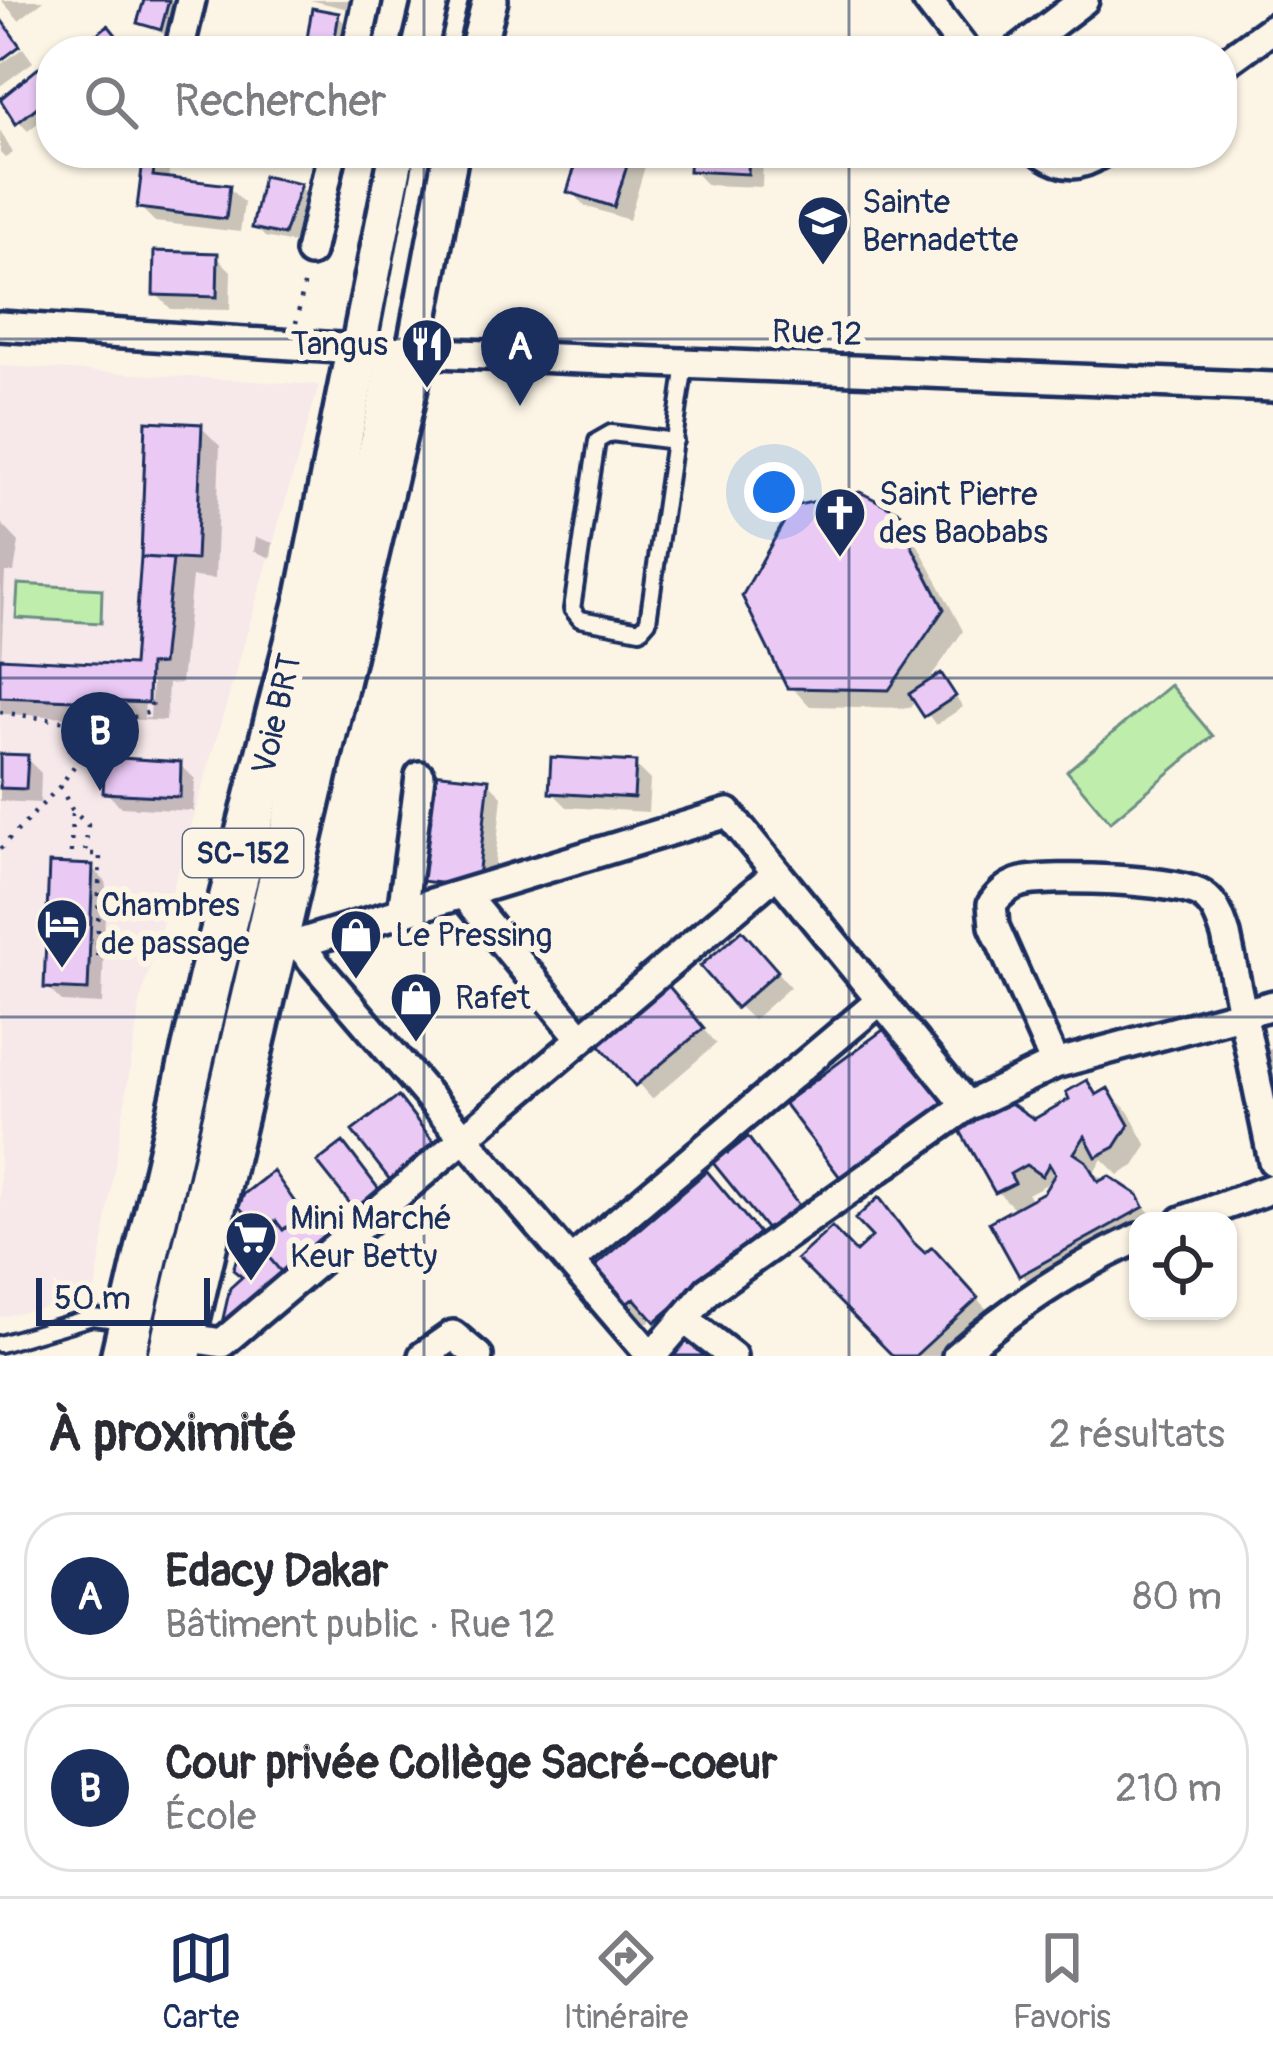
<!DOCTYPE html>
<html lang="fr">
<meta charset="utf-8">
<style>
:root{--surface:#fff;--page:#f2f2f3;--text:#2b2b33;--muted:#7c7c81;--line:#e1e1e2;--accent:#1b2f5e}
body{margin:0;font-family:Pangolin,sans-serif;background:var(--page);color:var(--text)}
.controls{position:absolute;right:36px;bottom:36px;display:grid;overflow:hidden;border-radius:24px;box-shadow:0 3px 9px #0004}
.controls button{width:108px;height:108px;display:grid;place-items:center;padding:0;border:0;border-bottom:3px solid var(--line);background:var(--surface);color:var(--text);font:60px sans-serif}
.scale{position:absolute;left:36px;bottom:30px;width:174px;box-sizing:border-box;padding-left:12px;border:6px solid #1b2f5e;border-top:0;font-size:33px;line-height:42px;white-space:nowrap;color:#1b2f5e;-webkit-text-stroke:9px #fcf5e5;paint-order:stroke}
.you{position:absolute;left:774px;top:492px;width:42px;height:42px;margin:-30px;border:9px solid #fff;border-radius:50%;background:#1a73e8;box-shadow:0 0 0 18px #1a73e833}
.badge{display:grid;place-items:center;width:78px;height:78px;border-radius:50%;background:var(--accent);color:#fff;font-size:39px;font-weight:700}
.pin{position:absolute;translate:-50% -99px;filter:drop-shadow(0 3px 6px #0008)}
.pin::after{content:'';position:absolute;top:63px;width:42px;height:36px;background:inherit;clip-path:polygon(0 0,100% 0,50% 100%)}
.list{margin:0;padding:0;list-style:none}
h2{display:flex;justify-content:space-between;align-items:center;height:156px;margin:0;padding:0 48px;font-size:51px}
h2 small{font-size:39px;font-weight:400;color:var(--muted)}
.list li{display:grid;grid-template-columns:78px 1fr auto;gap:36px;align-items:center;box-sizing:border-box;height:168px;margin:0 24px 24px;padding:0 24px;border:3px solid var(--line);border-radius:48px}
.list b{display:block;font-size:45px;white-space:nowrap}
.list p{margin:0;font-size:39px;white-space:nowrap;color:var(--muted)}
.list em{font-size:39px;font-style:normal;color:var(--muted)}
.icon{flex:none;width:66px;height:66px;fill:none;stroke:currentColor;stroke-width:2;stroke-linecap:round;stroke-linejoin:round}
.map{position:relative;flex:none;width:1273px;height:1356px;overflow:hidden}
.search{position:absolute;background:var(--surface);box-shadow:0 3px 9px #0004;left:36px;right:36px;top:36px;height:132px;display:flex;align-items:center;gap:30px;box-sizing:border-box;padding:0 42px;border-radius:48px;color:var(--muted);font-size:45px}
.sheet{height:540px;background:var(--surface)}
nav{display:flex;justify-content:space-around;align-items:center;box-sizing:border-box;height:168px;border-top:3px solid var(--line);background:var(--surface);font-size:33px;color:var(--muted)}
nav a{display:grid;justify-items:center;gap:6px}
nav .on{color:var(--accent)}
.map>svg:first-child{display:block}
</style>
<div class="map">
<svg width="1273" height="1356" viewBox="0 0 1273 1356">
<rect width="100%" height="100%" fill="#fcf5e5"/>
<filter id="ink" filterUnits="userSpaceOnUse"><feTurbulence type="fractalNoise" baseFrequency=".00833" numOctaves="2"/><feDisplacementMap in="SourceGraphic" scale="24" xChannelSelector="R" yChannelSelector="G"/><feConvolveMatrix kernelMatrix="1 2 1 2 8 2 1 2 1" color-interpolation-filters="sRGB"/></filter>
<g filter="url(#ink)">
<!-- built -->
<path fill="#f7e8ea" d="M 0,366 L 319,385 L 141,998 L 94,1298 L 0,1317 Z"/>
<!-- green -->
<path fill="#bfeeac" stroke="#6d8e85" stroke-width="3" d="M 18,584 L 102,589 L 101,623 L 16,618 Z
M 1170,685 L 1213,736 L 1110,822 L 1067,771 Z"/>
<!-- shadow -->
<path fill="#0003" fill-rule="evenodd" d="M 1,0 L 44,0 L 19,20 Z
M 147,0 L 179,0 L 170,37 L 141,23 Z
M 310,0 L 359,0 L 357,11 Z
M 338,16 L 347,25 L 343,51 L 316,51 L 309,44 Z
M 23,48 L 33,62 L 0,86 L 0,65 Z
M 51,78 L 51,112 L 28,131 L 19,122 Z
M 0,130 L 13,153 L 5,158 L 0,153 Z
M 582,153 L 649,153 L 629,220 L 585,206 L 571,191 Z
M 693,153 L 763,153 L 762,187 L 707,185 L 693,170 Z
M 155,156 L 169,171 L 168,181 L 229,188 L 244,203 L 240,232 L 155,222 L 140,207 Z
M 299,187 L 308,196 L 293,243 L 265,237 L 255,227 Z
M 216,256 L 231,271 L 230,310 L 171,309 L 156,294 Z
M 149,424 L 200,426 L 220,446 L 215,579 L 192,577 L 181,683 L 168,684 L 166,721 L 2,714 L 0,712 L 0,522 L 19,542 L 14,572 L 5,572 L 1,661 L 136,668 ZM 146,683 L 152,683 L 150,718 L 144,718 Z
M 899,516 L 919,536 L 918,545 L 963,631 L 923,689 L 941,677 L 963,707 L 936,725 L 916,699 L 910,708 L 810,706 L 790,686 Z
M 256,537 L 273,543 L 271,558 L 254,551 Z
M 0,757 L 26,758 L 41,773 L 40,803 L 0,801 Z
M 180,765 L 195,779 L 193,811 L 121,807 L 106,792 Z
M 635,765 L 650,780 L 648,812 L 567,807 L 552,792 Z
M 488,782 L 502,796 L 491,900 L 439,894 L 424,880 Z
M 92,868 L 106,882 L 102,1004 L 62,1002 L 47,987 Z
M 756,948 L 790,987 L 753,1020 L 738,1006 Z
M 681,1003 L 716,1044 L 652,1099 L 602,1043 Z
M 1273,1048 L 1273,1076 L 1264,1052 Z
M 906,1050 L 963,1127 L 1034,1122 L 1073,1100 L 1087,1084 L 1099,1096 L 1108,1092 L 1128,1111 L 1147,1146 L 1134,1166 L 1118,1175 L 1102,1159 L 1093,1173 L 1136,1198 L 1158,1221 L 1138,1221 L 1138,1240 L 1041,1294 L 1021,1274 L 1016,1210 L 998,1192 L 963,1130 L 864,1198 L 844,1178 ZM 1056,1179 L 1046,1194 L 1032,1202 L 1028,1194 Z
M 273,1175 L 317,1231 L 347,1256 L 304,1291 L 245,1279 L 240,1258 ZM 266,1250 L 271,1255 L 259,1266 L 255,1260 Z
M 726,1195 L 777,1254 L 676,1340 L 654,1317 L 646,1324 L 626,1304 Z
M 879,1201 L 927,1255 L 951,1271 L 996,1319 L 956,1356 L 896,1356 L 856,1256 L 876,1237 Z"/>
<!-- building -->
<path fill="#eac9f5" stroke="#1b2f5e" stroke-width="3" d="M 144,0 L 169,0 L 161,30 L 137,23 Z
M 312,8 L 339,13 L 333,50 L 306,45 Z
M 0,18 L 20,46 L 0,61 Z
M 108,25 L 124,45 L 117,51 L 76,51 Z
M 42,65 L 51,76 L 51,96 L 16,124 L 0,99 Z
M 144,153 L 156,154 L 153,176 L 230,185 L 226,219 L 137,208 Z
M 579,153 L 631,153 L 614,207 L 567,192 Z
M 690,153 L 749,153 L 748,174 L 689,171 Z
M 263,176 L 301,184 L 284,235 L 252,228 Z
M 154,251 L 218,253 L 217,297 L 153,295 Z
M 146,421 L 202,424 L 196,560 L 141,557 Z
M 860,492 L 901,513 L 900,523 L 944,609 L 889,690 L 787,688 L 742,596 L 793,506 Z
M 141,557 L 173,559 L 162,664 L 149,665 L 148,703 L 0,697 L 0,658 L 133,665 Z
M 941,673 L 956,696 L 924,717 L 909,694 Z
M 0,754 L 28,755 L 26,789 L 0,788 Z
M 105,757 L 181,762 L 180,797 L 103,793 Z
M 551,757 L 636,762 L 634,798 L 549,793 Z
M 432,773 L 489,779 L 477,887 L 421,881 Z
M 49,863 L 93,865 L 88,990 L 44,988 Z
M 742,930 L 778,971 L 736,1008 L 700,966 Z
M 667,984 L 704,1028 L 635,1086 L 598,1043 Z
M 887,1027 L 947,1108 L 842,1180 L 784,1103 Z
M 1087,1080 L 1096,1095 L 1108,1088 L 1129,1125 L 1115,1147 L 1096,1157 L 1085,1136 L 1074,1153 L 1086,1161 L 1098,1182 L 1109,1176 L 1138,1195 L 1144,1207 L 1019,1276 L 989,1222 L 1044,1192 L 1055,1174 L 1049,1164 L 1042,1176 L 1026,1165 L 1010,1174 L 1015,1183 L 995,1193 L 958,1127 L 1006,1100 L 1034,1119 L 1069,1099 L 1066,1092 Z
M 398,1096 L 439,1149 L 393,1184 L 352,1131 Z
M 748,1137 L 800,1207 L 769,1232 L 709,1158 L 723,1147 L 728,1153 Z
M 343,1142 L 384,1196 L 359,1215 L 317,1162 Z
M 273,1171 L 303,1214 L 283,1230 L 276,1221 L 266,1228 L 274,1239 L 261,1248 L 241,1224 L 248,1217 L 239,1207 L 244,1194 Z
M 707,1171 L 759,1233 L 655,1322 L 634,1298 L 624,1306 L 592,1269 Z
M 879,1197 L 913,1242 L 925,1253 L 932,1247 L 978,1298 L 915,1356 L 893,1356 L 797,1259 L 832,1227 L 856,1252 L 872,1237 L 855,1219 Z
M 306,1211 L 334,1240 L 287,1279 L 261,1248 L 274,1239 L 266,1228 L 276,1221 L 283,1230 Z
M 247,1248 L 257,1263 L 267,1255 L 287,1279 L 231,1325 L 222,1323 L 230,1288 L 242,1277 L 233,1270 L 237,1257 Z
M 686,1334 L 714,1356 L 669,1356 Z"/>
<g fill="none" stroke-linecap="round" stroke-linejoin="round">
<!-- service casing -->
<g stroke="#1b2f5e" stroke-width="22">
<path id="service" d="M 447,51 L 460,0
M 675,441 L 611,433 L 597,441 L 572,609 L 580,619 L 640,630 L 648,621 L 685,364
M 0,1344 L 92,1317 L 127,1321
M 155,1356 L 369,437 L 423,153"/>
</g>
<!-- minor casing -->
<g stroke="#1b2f5e" stroke-width="36">
<path id="minor" d="M 927,0 L 966,51
M 179,51 L 191,0
M 356,51 L 367,0
M 1017,51 L 1084,0
M 1222,65 L 1273,28
M 1043,153 C 1064,167 1079,168 1101,153
M 310,252 L 332,153
M 0,326 L 386,351 L 1273,387
M 464,895 L 581,1038
M 402,913 L 420,776
M 299,945 L 651,1356
M 274,951 L 728,813 L 967,1106
M 1055,1064 L 994,926 L 992,904 C 1000,893 1009,885 1022,882 C 1051,875 1178,879 1202,895 C 1216,904 1221,920 1226,935 L 1273,1161
M 1182,1221 L 1273,1188
M 570,1262 L 881,1000
M 684,1319 L 732,1356
M 184,1337 L 222,1343 L 777,873
M 423,1356 L 453,1335 L 478,1356
M 652,1356 L 708,1291 L 967,1106 L 1055,1064 L 1273,1005
M 957,1356 C 1012,1308 1071,1269 1138,1238"/>
</g>
<!-- tertiary casing -->
<g stroke="#1b2f5e" stroke-width="42">
<path id="tertiary" d="M 419,51 L 431,0
M 477,51 L 490,0
M 358,349 L 397,153
M 414,351 L 451,153"/>
</g>
<!-- primary casing -->
<g stroke="#1b2f5e" stroke-width="51">
<path id="primary" d="M 123,1356 L 211,976 L 309,594 L 358,349
M 179,1356 L 414,351"/>
</g>
<!-- path -->
<path stroke="#1b2f5e" stroke-width="4.5" stroke-dasharray="3 9" stroke-linecap="butt" d="M 296,323 L 306,276
M 0,712 L 102,727
M 60,786 L 72,810 L 88,825 L 85,854 L 100,854 L 97,964
M 0,849 L 60,786 L 102,727 L 150,712 L 153,694
M 71,853 L 72,810"/>
<!-- service -->
<use href="#service" stroke="#fcf5e5" stroke-width="14"/>
<!-- minor -->
<use href="#minor" stroke="#fcf5e5" stroke-width="27"/>
<!-- tertiary -->
<use href="#tertiary" stroke="#fcf5e5" stroke-width="33"/>
<!-- primary -->
<use href="#primary" stroke="#fcf5e5" stroke-width="42"/>
</g>
</g>
<!-- grid -->
<path fill="none" stroke="#1b2f5e" stroke-width="3" stroke-opacity="0.55" d="M 424,0 L 424,51M 849,0 L 849,51M 424,153 L 424,1356M 849,153 L 849,1356M 0,339 L 1273,339M 0,678 L 1273,678M 0,1017 L 1273,1017"/>
<!-- icons -->
<defs>
<g id="school-pin" transform="scale(2.7)"><path d="M0 17L-7.5 6A9.5 9.5 0 1 1 7.5 6Z" fill="#1b2f5e" stroke="#fcf5e5"/><path d="M0-5L7-2L0 1L-7-2ZM-4 1L0 2.5L4 1V4Q0 6-4 4Z" fill="#fff"/></g>
<g id="restaurant-pin" transform="scale(2.7)"><path d="M0 17L-7.5 6A9.5 9.5 0 1 1 7.5 6Z" fill="#1b2f5e" stroke="#fcf5e5"/><path d="M-5-6h1v4h1v-4h1v4h1v-4h1v5L-1.5 .5V6h-2V.5L-5-1ZM5-6V6H3V1.5H1.5Q1.5-4 5-6Z" fill="#fff"/></g>
<g id="church-pin" transform="scale(2.7)"><path d="M0 17L-7.5 6A9.5 9.5 0 1 1 7.5 6Z" fill="#1b2f5e" stroke="#fcf5e5"/><path d="M-1.2-6h2.4v3.5h3.3v2.4h-3.3V6h-2.4V-.1h-3.3v-2.4h3.3Z" fill="#fff"/></g>
<g id="hotel-pin" transform="scale(2.7)"><path d="M0 17L-7.5 6A9.5 9.5 0 1 1 7.5 6Z" fill="#1b2f5e" stroke="#fcf5e5"/><path d="M-6-4.5h1.5V1H6V5H4.5V3h-9V5H-6ZM-4 0a1.8 1.8 0 1 1 3.6 0ZM.5 0V-2.5h3Q6-2.5 6 0Z" fill="#fff"/></g>
<g id="shop-pin" transform="scale(2.7)"><path d="M0 17L-7.5 6A9.5 9.5 0 1 1 7.5 6Z" fill="#1b2f5e" stroke="#fcf5e5"/><path d="M-5-2.5h2.3a2.7 3.5 0 0 1 5.4 0H5L5.5 6h-11ZM-1.5-2.5h3a1.5 2.3 0 0 0-3 0Z" fill="#fff"/></g>
<g id="supermarket-pin" transform="scale(2.7)"><path d="M0 17L-7.5 6A9.5 9.5 0 1 1 7.5 6Z" fill="#1b2f5e" stroke="#fcf5e5"/><path d="M-6-5.5h2.5l.6 2H6L4.5 2H-2.5L-4.4-4H-6ZM-1.5 3.2a1.3 1.3 0 1 0 .1 0ZM3 3.2a1.3 1.3 0 1 0 .1 0Z" fill="#fff"/></g>
</defs>
<g fill-rule="evenodd">
<use href="#school-pin" x="823" y="221"/>
<use href="#restaurant-pin" x="427" y="344"/>
<use href="#church-pin" x="840" y="513"/>
<use href="#hotel-pin" x="62" y="924"/>
<use href="#shop-pin" x="356" y="935"/>
<use href="#shop-pin" x="416" y="998"/>
<use href="#supermarket-pin" x="251" y="1237"/>
</g>
<g text-anchor="middle" dominant-baseline="central" stroke-width="12" stroke-linejoin="round" paint-order="stroke">
<!-- shield labels -->
<rect fill="#fcf5e5" stroke="#5e6a86" stroke-width="3" x="183" y="829" width="120" height="48" rx="9"/>
<g font-size="30" font-weight="bold" fill="#1b2f5e">
<text x="243" y="853">SC-152</text>
</g>
<!-- poi labels -->
<g font-size="33" fill="#1b2f5e" stroke="#fcf5e5" text-anchor="start">
<text x="862" y="202">Sainte<tspan x="862" dy="38">Bernadette</tspan></text>
<text x="388" y="344" text-anchor="end">Tangus</text>
<text x="879" y="494">Saint Pierre<tspan x="879" dy="38">des Baobabs</tspan></text>
<text x="101" y="905">Chambres<tspan x="101" dy="38">de passage</tspan></text>
<text x="395" y="935">Le Pressing</text>
<text x="455" y="998">Rafet</text>
<text x="290" y="1218">Mini Marché<tspan x="290" dy="38">Keur Betty</tspan></text>
</g>
<!-- street labels -->
<g font-size="33" fill="#1b2f5e" stroke="#fcf5e5">
<text transform="translate(817 333) rotate(2)">Rue 12</text>
<text transform="translate(277 714) rotate(-77)">Voie BRT</text>
</g>
</g>
</svg>
<div class="controls">
<button><svg class="icon" aria-label="locate" viewBox="0 0 24 24"><circle cx="12" cy="12" r="6"/><path d="M12 2v4M12 18v4M2 12h4M18 12h4"/></svg></button>
</div>
<div class="scale">50 m</div>
<div class="you"></div>
<div class="pin badge" style="left:520px;top:406px">A</div>
<div class="pin badge" style="left:100px;top:791px">B</div>
<div class="search"><svg class="icon" aria-label="search" viewBox="0 0 24 24"><circle cx="10" cy="10" r="6"/><path d="M15 15l6 6"/></svg>Rechercher</div>
</div>
<section class="sheet">
<h2>À proximité<small>2 résultats</small></h2>
<ul class="list">
<li><span class="badge">A</span><div><b>Edacy Dakar</b><p>Bâtiment public · Rue 12</p></div><em>80 m</em></li>
<li><span class="badge">B</span><div><b>Cour privée Collège Sacré-coeur</b><p>École</p></div><em>210 m</em></li>
</ul>
</section>
<nav>
<a class="on"><svg class="icon" aria-label="map" viewBox="0 0 24 24"><path d="M3 6l6-2 6 2 6-2v14l-6 2-6-2-6 2zM9 4v14M15 6v14"/></svg>Carte</a>
<a><svg class="icon" aria-label="directions" viewBox="0 0 24 24"><path d="M12 3l9 9-9 9-9-9zM9 14v-3h6M13 9l2 2-2 2"/></svg>Itinéraire</a>
<a><svg class="icon" aria-label="saved" viewBox="0 0 24 24"><path d="M7 4h10v16l-5-4-5 4z"/></svg>Favoris</a>
</nav>
